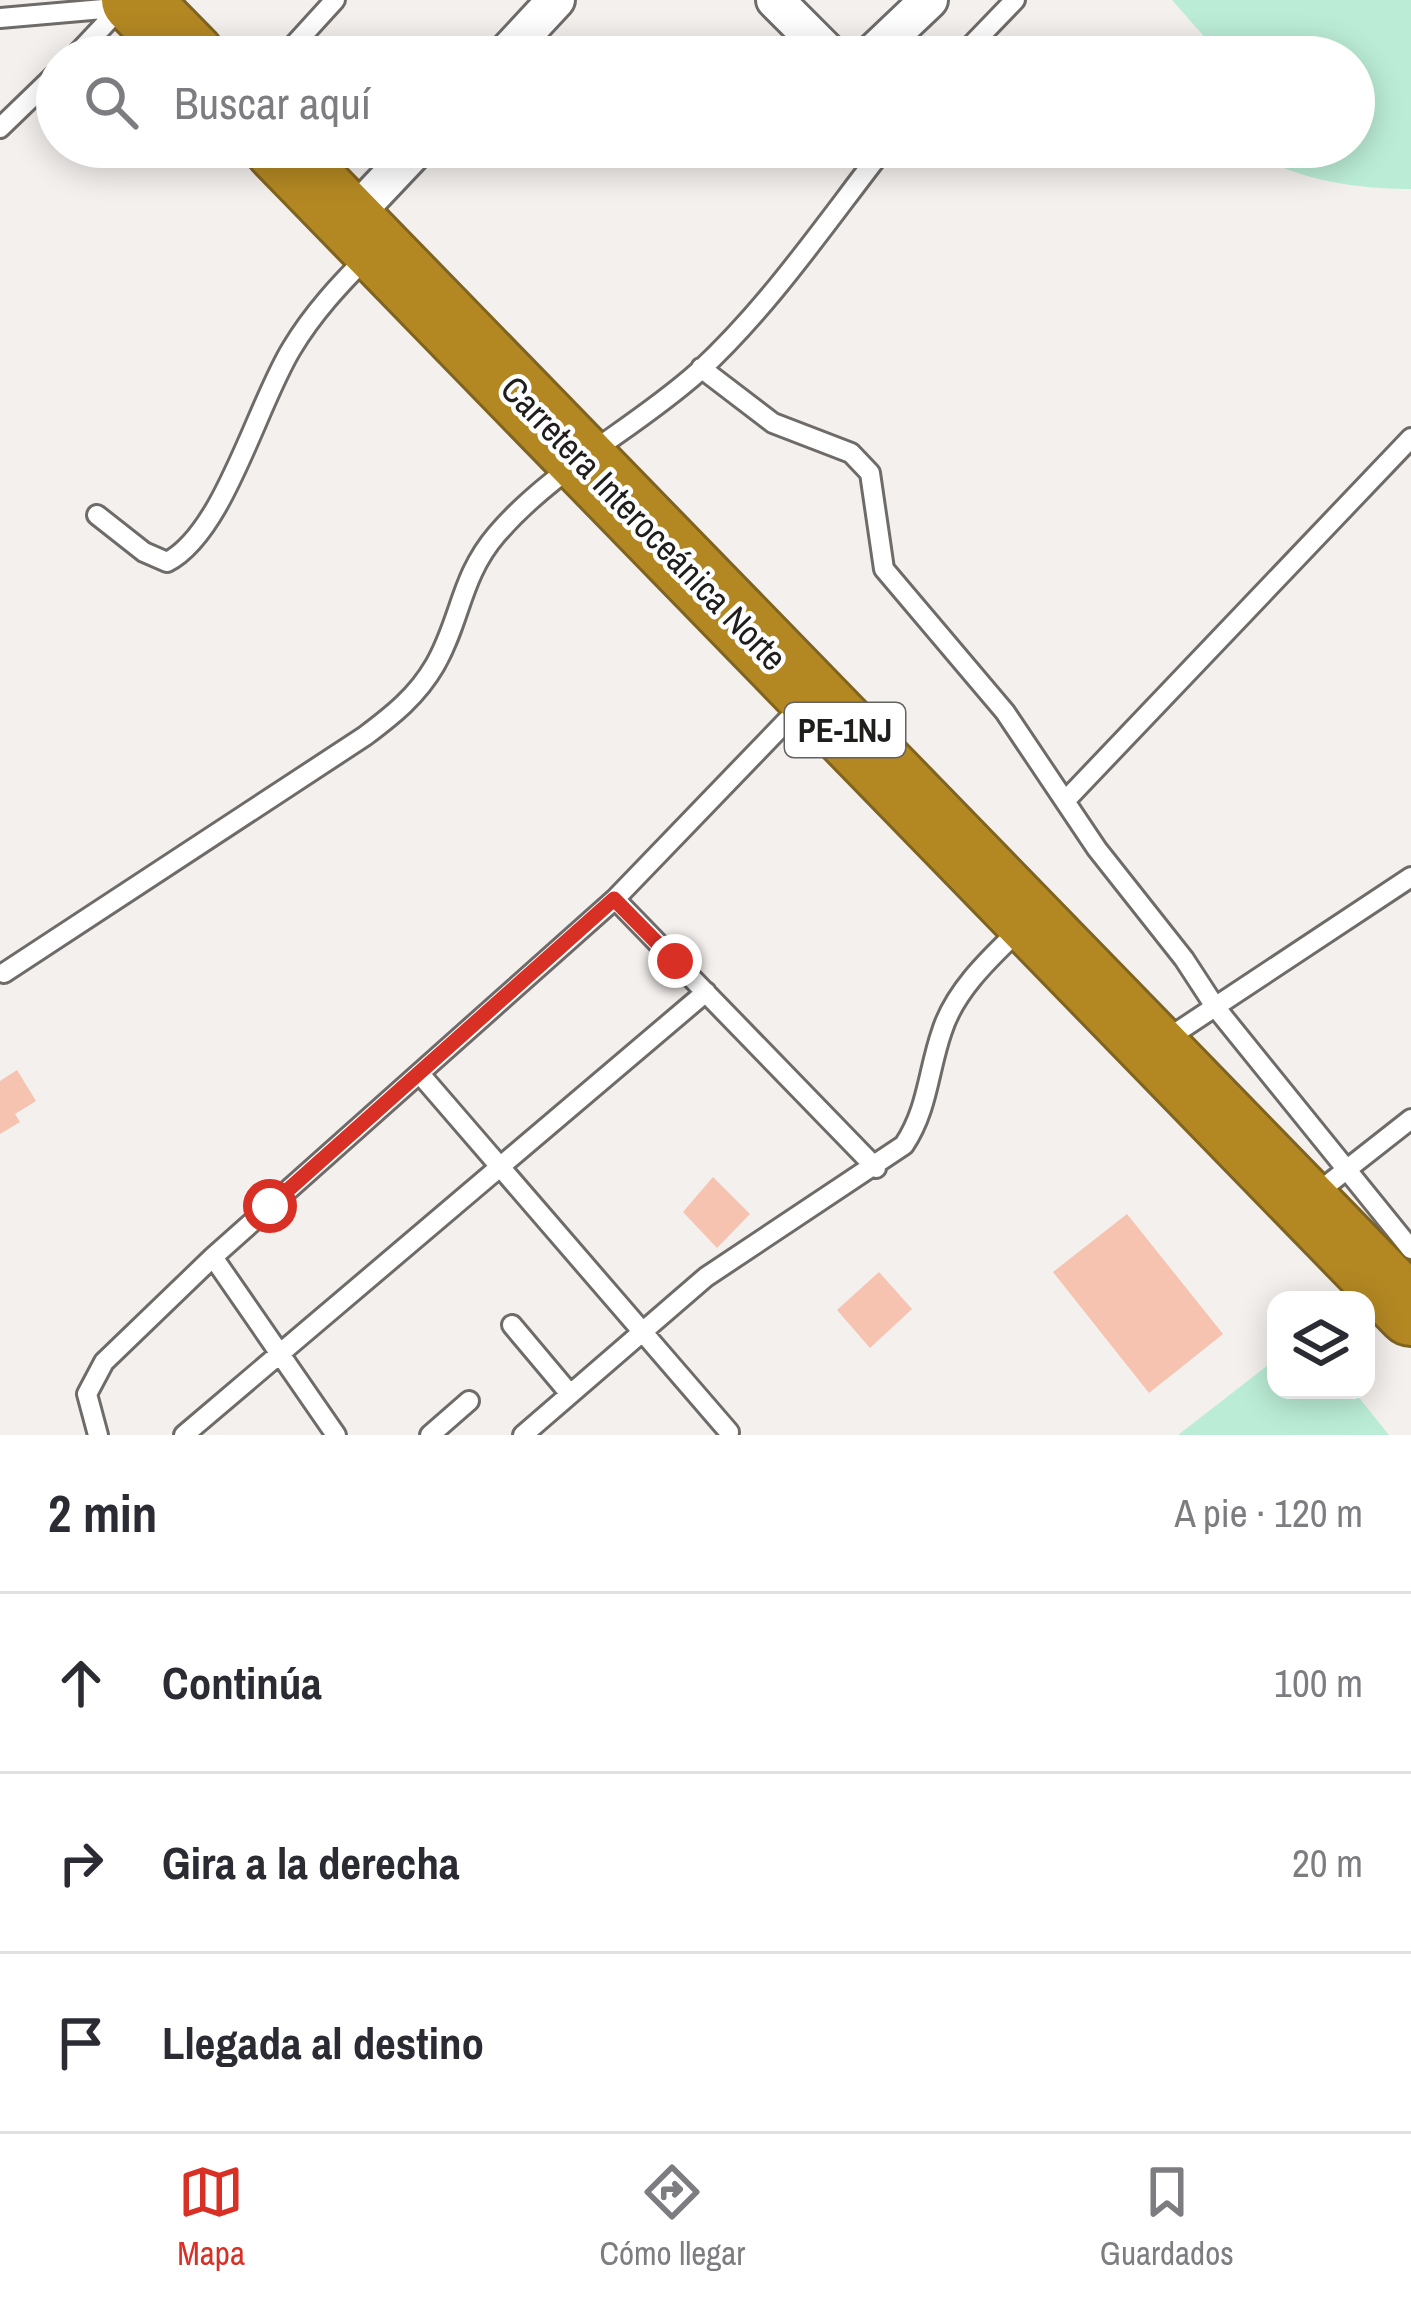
<!DOCTYPE html>
<html lang="es">
<meta charset="utf-8">
<style>
:root{--surface:#fff;--page:#f2f2f3;--text:#2b2b33;--muted:#7c7c81;--line:#e1e1e2;--accent:#d93025}
body{margin:0;font-family:"Archivo Narrow",sans-serif;background:var(--page);color:var(--text)}
.controls{position:absolute;right:36px;bottom:36px;display:grid;overflow:hidden;border-radius:24px;box-shadow:0 6px 30px #0003}
.controls button{width:108px;height:108px;display:grid;place-items:center;padding:0;border:0;border-bottom:3px solid var(--line);background:var(--surface);color:var(--text);font:60px sans-serif}
.stop{position:absolute;width:36px;height:36px;margin:-27px;border:9px solid #d93025;border-radius:50%;background:#fff}
.stop.end{background:#d93025;border-color:#fff;box-shadow:0 3px 12px #0008}
.list{margin:0;padding:0;list-style:none}
h2{display:flex;justify-content:space-between;align-items:center;height:156px;margin:0;padding:0 48px;font-size:51px}
h2 small{font-size:39px;font-weight:400;color:var(--muted)}
.list li{display:grid;grid-template-columns:78px 1fr auto;gap:36px;align-items:center;box-sizing:border-box;height:180px;padding:0 48px;border-top:3px solid var(--line)}
.list b{display:block;font-size:45px;white-space:nowrap}
.list em{font-size:39px;font-style:normal;color:var(--muted)}
.icon{flex:none;width:66px;height:66px;fill:none;stroke:currentColor;stroke-width:2;stroke-linecap:round;stroke-linejoin:round}
.map{position:relative;flex:none;width:1411px;height:1435px;overflow:hidden}
.search{position:absolute;background:var(--surface);box-shadow:0 6px 30px #0003;left:36px;right:36px;top:36px;height:132px;display:flex;align-items:center;gap:30px;box-sizing:border-box;padding:0 42px;border-radius:66px;color:var(--muted);font-size:45px}
.sheet{height:696px;background:var(--surface)}
nav{display:flex;justify-content:space-around;align-items:center;box-sizing:border-box;height:168px;border-top:3px solid var(--line);background:var(--surface);font-size:33px;color:var(--muted)}
nav a{display:grid;justify-items:center;gap:6px}
nav .on{color:var(--accent)}
.map>svg:first-child{display:block}
</style>
<div class="map">
<svg width="1411" height="1435" viewBox="0 0 1411 1435">
<rect width="100%" height="100%" fill="#f4f0ee"/>
<!-- green -->
<path fill="#bbedd6" d="M 1172,0 L 1411,0 L 1411,189 C 1361,190 1285,179 1247,147 L 1354,147 L 1354,57 L 1222,57 Z
M 1276,1359 L 1276,1390 L 1353,1390 L 1389,1435 L 1178,1435 Z"/>
<!-- building -->
<path fill="#f5c3b0" d="M 17,1070 L 36,1101 L 15,1114 L 20,1122 L 0,1134 L 0,1081 Z
M 713,1177 L 750,1214 L 717,1248 L 683,1212 Z
M 1127,1214 L 1223,1334 L 1149,1393 L 1053,1272 Z
M 879,1272 L 912,1309 L 870,1348 L 837,1310 Z"/>
<g fill="none" stroke-linecap="round" stroke-linejoin="round">
<!-- lane casing -->
<g stroke="#6e6b69" stroke-width="24">
<path id="lane" d="M 0,18 L 126,7
M 74,57 L 124,4
M 283,57 L 335,0
M 960,57 L 1015,0
M 0,128 L 57,73
M 701,368 L 773,423 L 851,453 L 870,473 L 884,569 L 1005,712 L 1097,849 L 1184,959 L 1216,1008 L 1411,1249
M 97,515 L 144,552 L 167,562 C 224,533 257,404 292,348 C 313,313 340,284 369,255
M 1066,800 L 1411,438
M 615,899 L 876,1168
M 4,973 L 365,736 C 393,715 417,696 435,665 C 461,620 460,577 497,534 C 554,468 633,430 697,373 C 769,307 825,224 885,147
M 1165,1040 L 1411,877
M 420,1074 L 729,1432
M 1313,1196 L 1411,1119
M 213,1257 L 336,1435
M 512,1325 L 570,1394
M 98,1435 L 87,1394 L 104,1362 L 213,1257 L 615,899 L 802,705
M 184,1435 L 706,992
M 430,1435 L 469,1401
M 523,1435 L 706,1277 L 904,1145 C 928,1109 928,1071 942,1031 C 955,990 991,957 1021,928"/>
</g>
<!-- street casing -->
<g stroke="#6e6b69" stroke-width="42">
<path id="street" d="M 775,0 L 832,57
M 503,57 L 556,0
M 869,57 L 929,0
M 349,220 L 418,147"/>
</g>
<!-- highway casing -->
<g stroke="#7f6321" stroke-width="72">
<path id="highway" d="M 135,0 L 191,57
M 278,147 L 1411,1312"/>
</g>
<!-- lane -->
<use href="#lane" stroke="#fff" stroke-width="18"/>
<!-- street -->
<use href="#street" stroke="#fff" stroke-width="36"/>
<!-- highway -->
<use href="#highway" stroke="#b38823" stroke-width="66"/>
</g>
<g fill="none" stroke-linecap="round" stroke-linejoin="round">
<!-- route -->
<path stroke="#d93025" stroke-width="15" d="M 270,1206 L 614,899 L 675,961"/>
</g>
<g text-anchor="middle" dominant-baseline="central" stroke-width="9" stroke-linejoin="round" paint-order="stroke">
<!-- shield labels -->
<rect fill="#fff" stroke="#626261" stroke-width="3" x="785" y="703" width="120" height="54" rx="9"/>
<g font-size="33" font-weight="bold" fill="#1f1e1d">
<text x="845" y="730">PE-1NJ</text>
</g>
<!-- street labels -->
<g font-size="36" fill="#1f1e1d" stroke="#fff">
<text transform="translate(644 523) rotate(46)">Carretera Interoceánica Norte</text>
</g>
</g>
</svg>
<div class="controls">
<button><svg class="icon" aria-label="layers" viewBox="0 0 24 24"><path d="M12 4l9 5-9 5-9-5zM3 14l9 5 9-5"/></svg></button>
</div>
<div class="stop" style="left:270px;top:1206px"></div>
<div class="stop end" style="left:675px;top:961px"></div>
<div class="search"><svg class="icon" aria-label="search" viewBox="0 0 24 24"><circle cx="10" cy="10" r="6"/><path d="M15 15l6 6"/></svg>Buscar aquí</div>
</div>
<section class="sheet">
<h2>2 min<small>A pie · 120 m</small></h2>
<ul class="list">
<li><svg class="icon" aria-label="ahead" viewBox="0 0 24 24"><path d="M12 20V5M6 11l6-6 6 6"/></svg><div><b>Continúa</b></div><em>100 m</em></li>
<li><svg class="icon" aria-label="right" viewBox="0 0 24 24"><path d="M7 20v-9h11M14 6l5 5-5 5"/></svg><div><b>Gira a la derecha</b></div><em>20 m</em></li>
<li><svg class="icon" aria-label="arrive" viewBox="0 0 24 24"><path d="M6 21V4h12l-3 4 3 4H6"/></svg><div><b>Llegada al destino</b></div></li>
</ul>
</section>
<nav>
<a class="on"><svg class="icon" aria-label="map" viewBox="0 0 24 24"><path d="M3 6l6-2 6 2 6-2v14l-6 2-6-2-6 2zM9 4v14M15 6v14"/></svg>Mapa</a>
<a><svg class="icon" aria-label="directions" viewBox="0 0 24 24"><path d="M12 3l9 9-9 9-9-9zM9 14v-3h6M13 9l2 2-2 2"/></svg>Cómo llegar</a>
<a><svg class="icon" aria-label="saved" viewBox="0 0 24 24"><path d="M7 4h10v16l-5-4-5 4z"/></svg>Guardados</a>
</nav>
